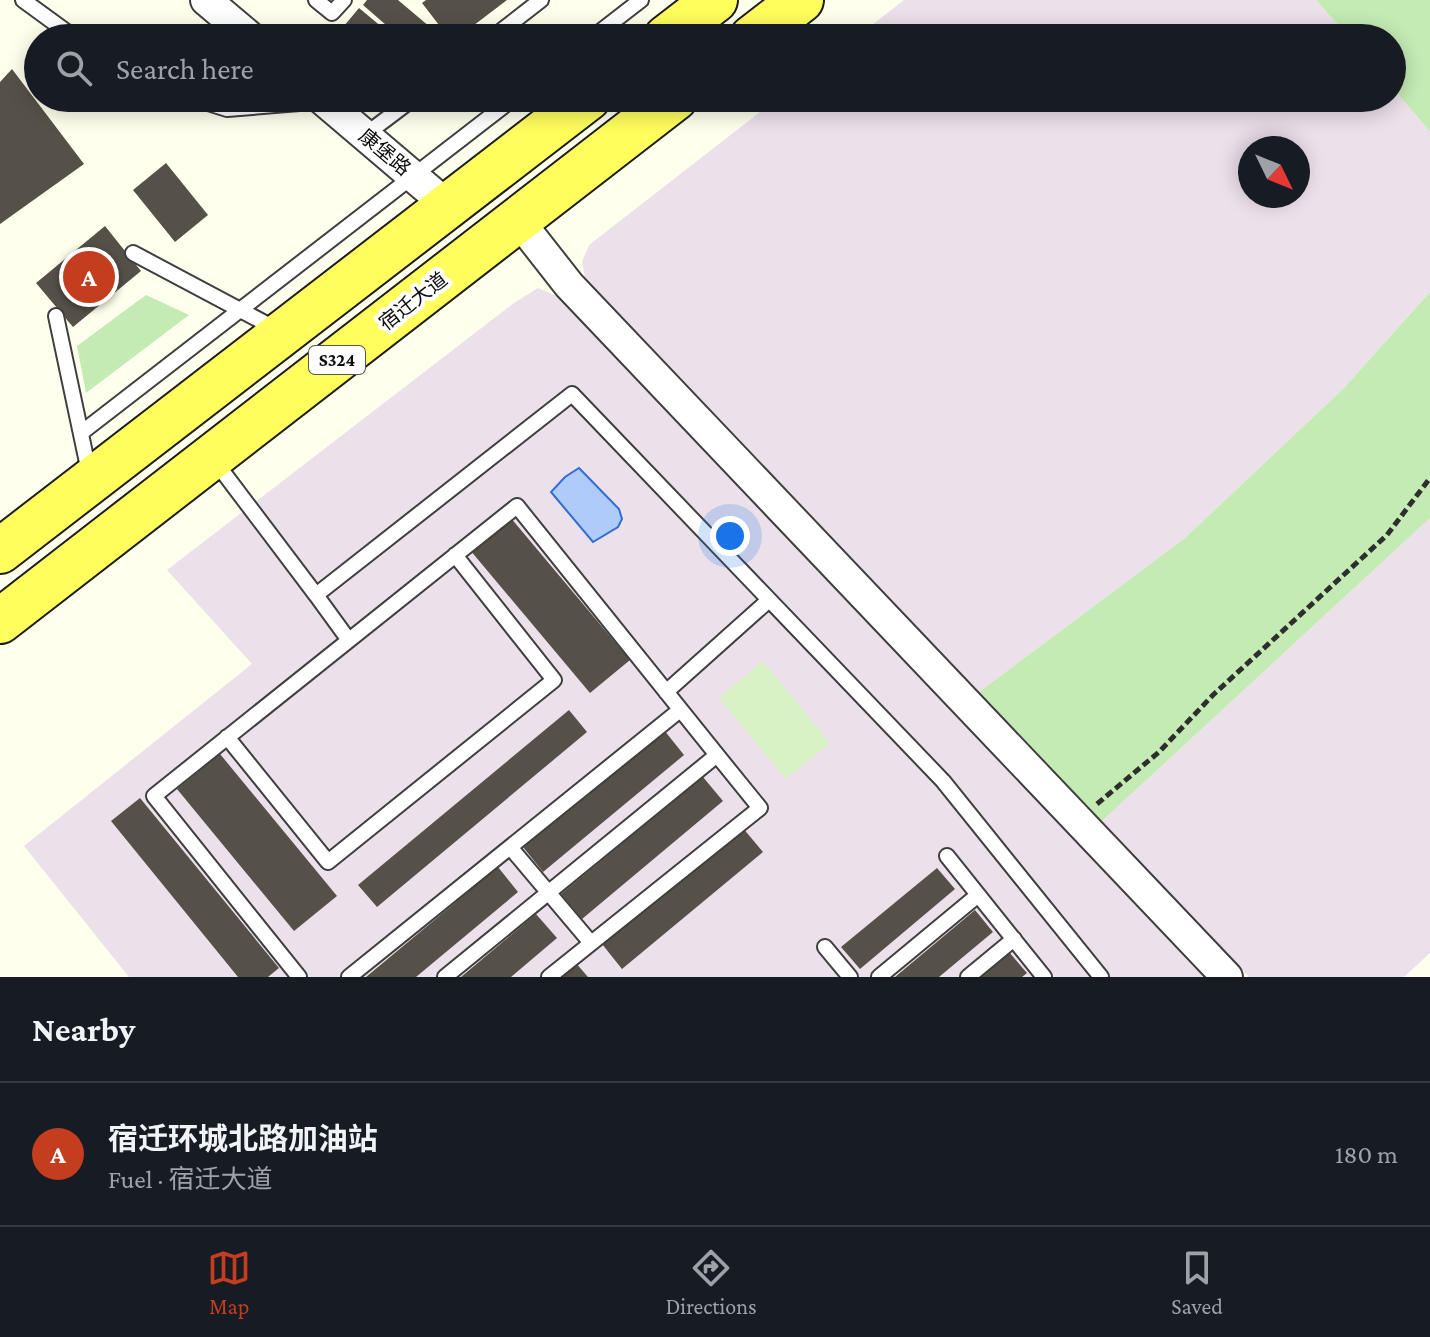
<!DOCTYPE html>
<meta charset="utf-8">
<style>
:root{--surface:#171b24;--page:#20242c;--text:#f1f3f6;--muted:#9ea1a6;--line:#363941;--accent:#c33d1e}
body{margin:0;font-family:"Crimson Pro","Noto Sans SC",serif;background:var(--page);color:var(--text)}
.compass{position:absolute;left:1238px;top:136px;width:72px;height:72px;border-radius:50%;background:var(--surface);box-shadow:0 4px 20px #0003;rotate:133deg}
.you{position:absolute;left:730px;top:536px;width:28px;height:28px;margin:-20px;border:6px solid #fff;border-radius:50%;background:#1a73e8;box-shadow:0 0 0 12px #1a73e833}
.badge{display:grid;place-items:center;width:52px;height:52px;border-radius:50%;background:var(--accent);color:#fff;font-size:26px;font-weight:700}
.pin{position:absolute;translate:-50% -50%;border:4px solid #fff;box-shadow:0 2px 8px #0006}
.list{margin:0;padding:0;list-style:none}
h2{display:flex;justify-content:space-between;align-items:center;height:104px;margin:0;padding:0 32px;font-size:34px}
h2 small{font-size:26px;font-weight:400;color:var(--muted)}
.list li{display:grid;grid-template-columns:52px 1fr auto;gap:24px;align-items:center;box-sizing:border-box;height:144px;padding:0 32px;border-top:2px solid var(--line)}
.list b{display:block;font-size:30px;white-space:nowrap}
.list p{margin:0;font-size:26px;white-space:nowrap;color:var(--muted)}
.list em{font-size:26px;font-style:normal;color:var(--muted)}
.icon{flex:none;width:44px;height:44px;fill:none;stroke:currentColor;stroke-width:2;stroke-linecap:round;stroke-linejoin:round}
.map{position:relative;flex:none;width:1430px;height:977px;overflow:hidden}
.search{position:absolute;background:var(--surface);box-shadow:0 4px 20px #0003;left:24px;right:24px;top:24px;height:88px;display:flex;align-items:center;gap:20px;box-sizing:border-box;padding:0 28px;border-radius:44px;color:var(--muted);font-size:30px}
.sheet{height:248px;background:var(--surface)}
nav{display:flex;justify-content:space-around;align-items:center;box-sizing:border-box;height:112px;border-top:2px solid var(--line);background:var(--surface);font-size:22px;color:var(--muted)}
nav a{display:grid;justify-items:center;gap:4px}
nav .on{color:var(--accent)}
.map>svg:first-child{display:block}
</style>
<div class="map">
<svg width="1430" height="977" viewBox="0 0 1430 977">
<rect width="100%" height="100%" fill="#feffec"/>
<!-- industrial -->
<path fill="#ece0ea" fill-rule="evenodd" d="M 904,0 L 1316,0 L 1350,38 L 855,38 Z
M 1392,87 L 1430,132 L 1430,292 L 1344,388 L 1185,538 L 979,692 L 585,277 L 582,262 L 589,245 L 778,98 L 1392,98 ZM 1250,148 L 1298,148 L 1298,196 L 1250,196 Z
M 538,288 L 563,299 L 1206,977 L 129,977 L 24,846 L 252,664 L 167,570 L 514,303 Z
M 1430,518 L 1430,953 L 1404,977 L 1249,977 L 1102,821 Z"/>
<!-- green -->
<path fill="#c4ebb4" d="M 1316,0 L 1430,0 L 1430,132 L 1392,87 L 1392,38 L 1350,38 Z
M 1430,292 L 1430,518 L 1102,821 L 979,692 L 1185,538 L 1344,388 Z
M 146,295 L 189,315 L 86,393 L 77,346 Z"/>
<!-- pitch -->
<path fill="#d8f2c6" d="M 763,661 L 830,743 L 786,779 L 719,698 Z"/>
<!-- water -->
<path fill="#aecbf9" stroke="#316dd4" stroke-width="2" d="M 579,468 L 619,509 L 622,519 L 618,527 L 593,542 L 551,492 L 565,477 Z"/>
<!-- building -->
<path fill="#565148" d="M 367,0 L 398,0 L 430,27 L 421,38 L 401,38 L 363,5 Z
M 426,0 L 507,0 L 457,38 L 449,38 L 422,3 Z
M 359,8 L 395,38 L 334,38 Z
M 12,69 L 84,164 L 0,224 L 0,82 Z
M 166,163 L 208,215 L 175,242 L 133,190 Z
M 105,226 L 141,271 L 73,327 L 36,283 Z
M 510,517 L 630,660 L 590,693 L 470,550 Z
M 569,710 L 587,732 L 377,907 L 358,885 Z
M 664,730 L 684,755 L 543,872 L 523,847 Z
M 220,754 L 337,896 L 294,931 L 177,789 Z
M 703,777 L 723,801 L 582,919 L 561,894 Z
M 140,798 L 279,968 L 268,977 L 238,977 L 111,821 Z
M 742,827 L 763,852 L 622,969 L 602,944 Z
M 498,867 L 518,892 L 416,977 L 366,977 Z
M 937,868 L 955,889 L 860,969 L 841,947 Z
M 975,910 L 993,932 L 939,977 L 895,977 Z
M 536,914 L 557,938 L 511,977 L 461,977 Z
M 1009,952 L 1027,973 L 1022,977 L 979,977 Z
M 575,962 L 588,977 L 558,977 Z"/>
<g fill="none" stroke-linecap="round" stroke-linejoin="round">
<!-- lane casing -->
<g stroke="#3f3f3f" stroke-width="18">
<path id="lane" d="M 23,0 L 75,38
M 316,0 L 332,13 L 344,0
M 492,38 L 541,0
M 592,38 L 641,0
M 192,98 L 227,109 L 324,101
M 365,135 L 414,98
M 133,253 L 276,329
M 56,316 L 89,472
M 81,433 L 514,98
M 214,460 L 316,595 L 572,394 L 943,781 L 1101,977
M 316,595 L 348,639
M 666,692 L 769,600
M 227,737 L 328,862 L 554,680 L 455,555
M 510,847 L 591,943
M 947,856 L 1044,977
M 825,947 L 850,977
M 299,977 L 154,796 L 517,506 L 717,755 L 445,977
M 349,977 L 680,710
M 549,977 L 760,808 L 717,755
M 879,977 L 978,895
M 968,977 L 1014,939"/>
</g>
<!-- street casing -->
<g stroke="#3f3f3f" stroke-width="34">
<path id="street" d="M 206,0 L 251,38
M 321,98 L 448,206
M 518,220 L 569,285 L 1227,977"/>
</g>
<!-- primary casing -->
<g stroke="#1d1d1d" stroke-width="48">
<path id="primary" d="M 666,38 L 715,0
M 752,38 L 801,0
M 0,551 L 588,98
M 0,621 L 675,98"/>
</g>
<!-- path -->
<path stroke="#2e2e2e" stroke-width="5" stroke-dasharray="8 4" stroke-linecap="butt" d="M 1097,804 L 1159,752 L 1213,695 L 1387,535 L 1430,478"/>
<!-- lane -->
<use href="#lane" stroke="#fff" stroke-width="14"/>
<!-- street -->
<use href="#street" stroke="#fff" stroke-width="30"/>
<!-- primary -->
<use href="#primary" stroke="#fffe5c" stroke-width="44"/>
</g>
<g text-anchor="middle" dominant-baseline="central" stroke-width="8" stroke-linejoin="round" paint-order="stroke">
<!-- shield labels -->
<rect fill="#fff" stroke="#555" stroke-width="2" x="309" y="346" width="56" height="28" rx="6"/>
<g font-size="18" font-weight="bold" fill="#0c0c0c">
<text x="337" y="360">S324</text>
</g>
<!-- street labels -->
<g font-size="20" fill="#0c0c0c" stroke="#fff">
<text transform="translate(385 152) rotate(40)">康堡路</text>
<text transform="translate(413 301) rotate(-38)">宿迁大道</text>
</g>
</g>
</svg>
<svg class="compass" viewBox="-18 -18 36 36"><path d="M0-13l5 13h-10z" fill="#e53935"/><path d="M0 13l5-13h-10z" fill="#9ea1a6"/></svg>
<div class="you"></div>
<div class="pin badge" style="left:89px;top:277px">A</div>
<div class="search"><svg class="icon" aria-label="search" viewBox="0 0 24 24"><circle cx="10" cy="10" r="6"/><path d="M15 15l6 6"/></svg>Search here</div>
</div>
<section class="sheet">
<h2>Nearby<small></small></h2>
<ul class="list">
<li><span class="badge">A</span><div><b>宿迁环城北路加油站</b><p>Fuel · 宿迁大道</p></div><em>180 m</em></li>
</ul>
</section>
<nav>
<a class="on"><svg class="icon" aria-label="map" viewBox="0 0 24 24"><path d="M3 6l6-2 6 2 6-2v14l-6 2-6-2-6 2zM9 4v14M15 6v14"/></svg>Map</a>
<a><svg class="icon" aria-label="directions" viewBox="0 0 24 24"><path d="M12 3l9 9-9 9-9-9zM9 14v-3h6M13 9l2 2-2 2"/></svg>Directions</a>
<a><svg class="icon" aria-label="saved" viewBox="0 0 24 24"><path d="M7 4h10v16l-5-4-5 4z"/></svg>Saved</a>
</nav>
